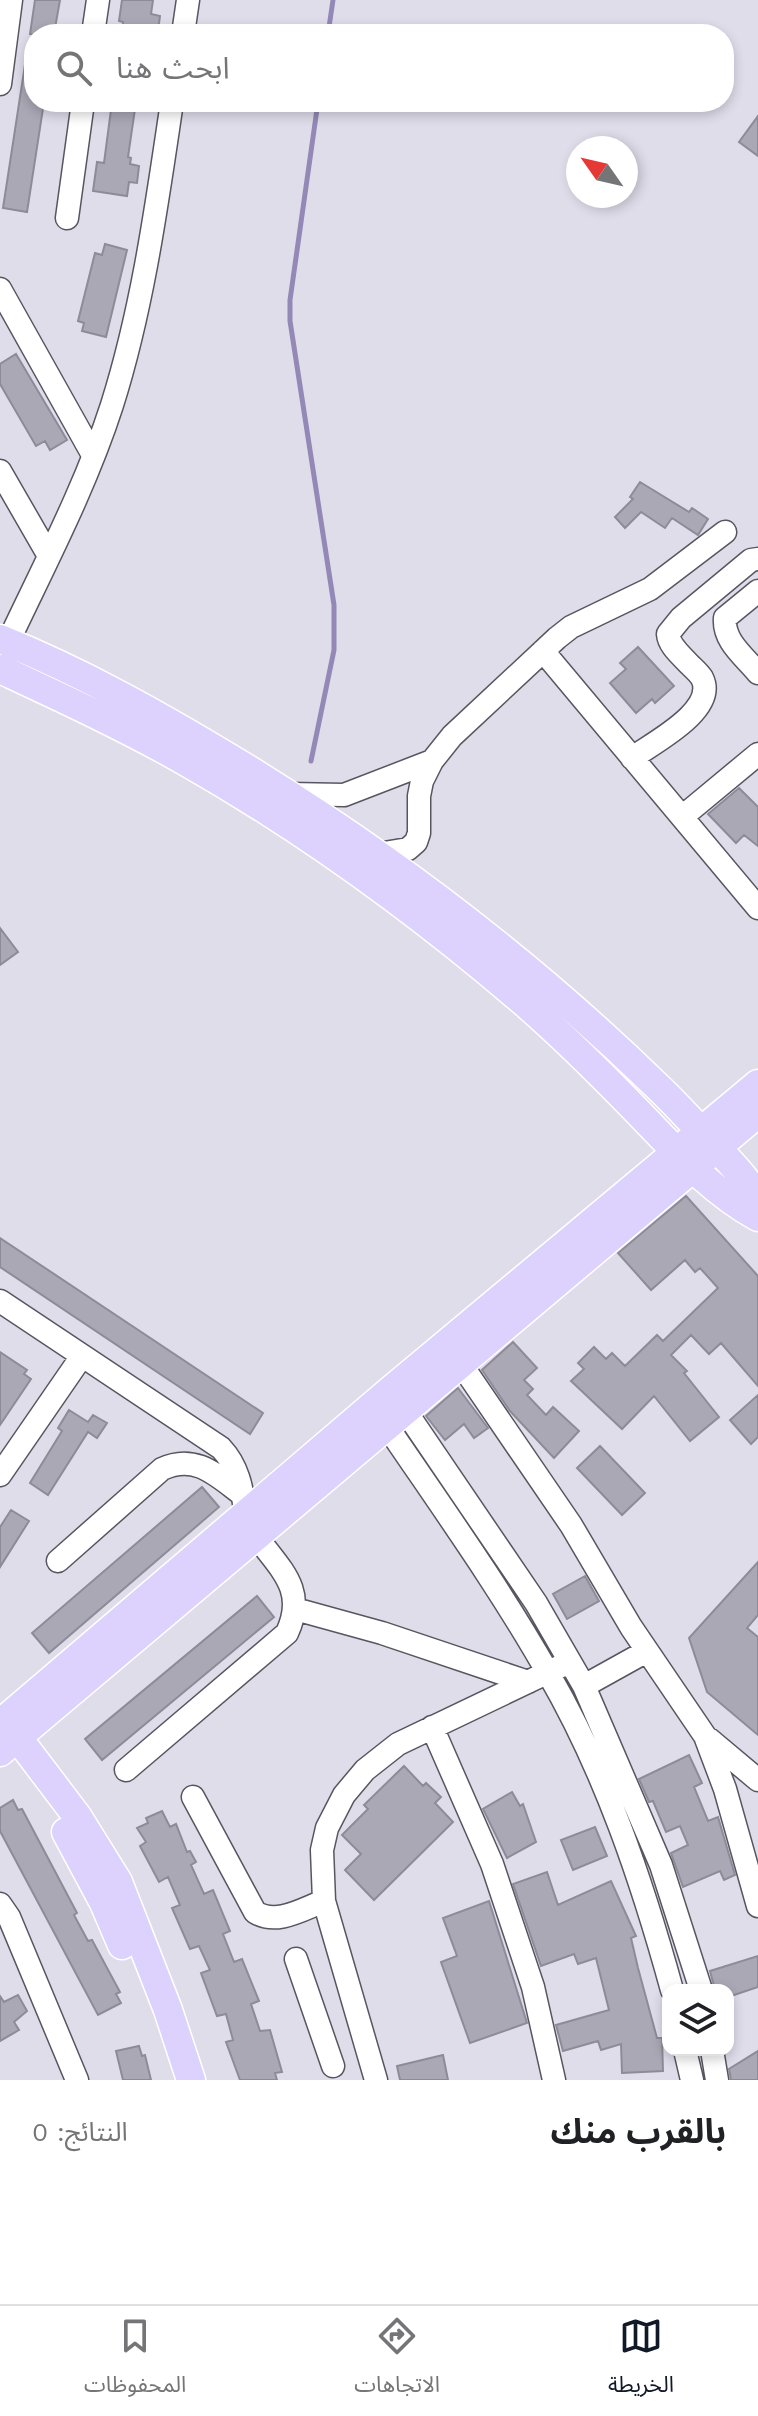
<!DOCTYPE html>
<html lang="ar">
<meta charset="utf-8">
<style>
:root{--surface:#fff;--page:#f6f6f6;--text:#202124;--muted:#757577;--line:#e0e0e0;--accent:#111827}
body{margin:0;font-family:"Work Sans","Noto Sans Arabic",sans-serif;background:var(--page);color:var(--text);direction:rtl}
.controls{position:absolute;right:24px;bottom:24px;display:grid;overflow:hidden;border-radius:16px;box-shadow:0 4px 12px #0003}
.controls button{width:72px;height:72px;display:grid;place-items:center;padding:0;border:0;border-bottom:2px solid var(--line);background:var(--surface);color:var(--text);font:40px sans-serif}
.compass{position:absolute;left:566px;top:136px;width:72px;height:72px;border-radius:50%;background:var(--surface);box-shadow:0 4px 12px #0003;rotate:304deg}
.list{margin:0;padding:0;list-style:none}
h2{display:flex;justify-content:space-between;align-items:center;height:104px;margin:0;padding:0 32px;font-size:34px}
h2 small{font-size:26px;font-weight:400;color:var(--muted)}
.icon{flex:none;width:44px;height:44px;fill:none;stroke:currentColor;stroke-width:2;stroke-linecap:round;stroke-linejoin:round}
.map{position:relative;flex:none;width:758px;height:2080px;overflow:hidden;direction:ltr}
.search{position:absolute;background:var(--surface);box-shadow:0 4px 12px #0003;left:24px;right:24px;top:24px;height:88px;display:flex;align-items:center;gap:20px;box-sizing:border-box;padding:0 28px;border-radius:32px;color:var(--muted);font-size:30px}
.sheet{height:224px;background:var(--surface)}
nav{display:flex;justify-content:space-around;align-items:center;box-sizing:border-box;height:112px;border-top:2px solid var(--line);background:var(--surface);font-size:22px;color:var(--muted)}
nav a{display:grid;justify-items:center;gap:4px}
nav .on{color:var(--accent)}
.map>svg:first-child{display:block}
</style>
<div class="map">
<svg width="758" height="2080" viewBox="0 0 758 2080">
<rect width="100%" height="100%" fill="#e0ddeb"/>
<g fill="none" stroke-linecap="round" stroke-linejoin="round">
<!-- stream -->
<path stroke="#9489b6" stroke-width="5" d="M 328,34 L 333,0
M 311,761 L 334,650 L 334,605 L 290,321 L 290,300 L 318,102"/>
</g>
<!-- building -->
<path fill="#aba8b6" stroke="#8e8b98" stroke-width="2" d="M 35,0 L 60,0 L 54,34 L 30,34 Z
M 122,0 L 153,0 L 151,14 L 160,16 L 158,31 L 150,30 L 149,34 L 122,34 L 123,22 L 119,21 Z
M 26,58 L 34,58 L 34,102 L 44,102 L 27,212 L 3,208 Z
M 112,102 L 136,102 L 128,157 L 131,158 L 130,164 L 139,166 L 137,183 L 129,182 L 127,196 L 93,191 L 97,162 L 104,163 Z
M 758,116 L 758,156 L 739,142 Z
M 105,244 L 127,250 L 106,337 L 82,331 L 84,323 L 78,321 L 95,253 L 102,255 Z
M 16,354 L 67,440 L 50,450 L 45,441 L 36,446 L 0,384 L 0,364 Z
M 640,482 L 689,512 L 692,508 L 708,519 L 698,535 L 672,518 L 665,528 L 641,512 L 625,528 L 615,517 L 633,499 L 630,497 Z
M 638,647 L 674,686 L 655,703 L 652,699 L 636,713 L 610,683 L 626,669 L 620,663 Z
M 739,788 L 758,807 L 758,846 L 744,835 L 736,843 L 708,814 Z
M 0,928 L 18,952 L 0,965 Z
M 686,1196 L 758,1276 L 758,1386 L 721,1343 L 709,1354 L 691,1335 L 671,1355 L 687,1371 L 684,1373 L 719,1417 L 690,1441 L 654,1396 L 622,1429 L 571,1381 L 584,1369 L 578,1363 L 594,1347 L 606,1359 L 612,1353 L 625,1366 L 657,1335 L 663,1341 L 718,1288 L 700,1268 L 695,1272 L 685,1260 L 651,1290 L 618,1253 Z
M 0,1238 L 263,1413 L 250,1434 L 0,1267 Z
M 513,1342 L 537,1368 L 524,1380 L 533,1389 L 527,1395 L 546,1415 L 553,1407 L 579,1431 L 554,1458 L 510,1411 L 482,1370 Z
M 0,1352 L 27,1370 L 24,1374 L 31,1379 L 0,1425 Z
M 458,1388 L 488,1428 L 474,1438 L 464,1424 L 445,1440 L 426,1416 Z
M 758,1395 L 758,1437 L 751,1444 L 730,1420 Z
M 69,1410 L 88,1422 L 93,1415 L 107,1423 L 97,1438 L 88,1432 L 48,1495 L 30,1483 L 62,1431 L 58,1428 Z
M 600,1446 L 645,1493 L 622,1515 L 577,1468 Z
M 202,1487 L 219,1507 L 49,1653 L 32,1633 Z
M 11,1510 L 29,1521 L 0,1567 L 0,1527 Z
M 758,1562 L 758,1615 L 747,1628 L 758,1637 L 758,1735 L 707,1692 L 689,1638 Z
M 585,1576 L 599,1601 L 567,1619 L 553,1594 Z
M 257,1596 L 274,1617 L 102,1760 L 85,1739 Z
M 689,1755 L 702,1783 L 694,1787 L 708,1821 L 718,1817 L 735,1875 L 724,1880 L 720,1871 L 683,1887 L 671,1853 L 688,1845 L 680,1826 L 666,1832 L 653,1801 L 649,1802 L 639,1779 Z
M 404,1766 L 423,1786 L 426,1783 L 441,1797 L 435,1803 L 453,1822 L 374,1900 L 345,1870 L 361,1854 L 342,1835 L 368,1809 L 364,1805 Z
M 512,1792 L 520,1806 L 523,1804 L 536,1842 L 507,1858 L 483,1809 Z
M 13,1800 L 18,1810 L 22,1809 L 77,1913 L 74,1915 L 88,1941 L 92,1940 L 120,1992 L 116,1994 L 121,2003 L 98,2015 L 0,1831 L 0,1808 Z
M 162,1811 L 170,1827 L 176,1824 L 187,1852 L 190,1851 L 196,1862 L 191,1865 L 204,1894 L 213,1890 L 230,1931 L 223,1934 L 234,1962 L 242,1959 L 259,2001 L 251,2004 L 260,2031 L 270,2030 L 282,2072 L 275,2073 L 277,2080 L 240,2080 L 226,2042 L 233,2040 L 226,2014 L 217,2016 L 201,1973 L 210,1970 L 199,1946 L 190,1949 L 172,1908 L 180,1905 L 168,1877 L 159,1882 L 140,1846 L 146,1842 L 137,1828 L 148,1823 L 146,1818 Z
M 595,1827 L 607,1856 L 573,1870 L 561,1840 Z
M 547,1872 L 558,1905 L 611,1881 L 636,1936 L 631,1938 L 638,1968 L 657,2038 L 662,2038 L 663,2071 L 622,2073 L 621,2044 L 601,2050 L 598,2041 L 563,2051 L 556,2025 L 609,2010 L 596,1958 L 578,1964 L 574,1954 L 541,1966 L 513,1884 Z
M 489,1901 L 527,2023 L 470,2043 L 441,1962 L 457,1956 L 443,1918 Z
M 758,1956 L 758,1987 L 728,1997 L 728,1990 L 715,1990 L 710,1971 Z
M 18,1995 L 27,2011 L 14,2022 L 19,2030 L 0,2041 L 0,1996 L 4,2002 Z
M 139,2046 L 142,2056 L 145,2055 L 151,2080 L 123,2080 L 116,2051 Z
M 758,2051 L 758,2080 L 731,2080 L 729,2069 Z
M 443,2055 L 448,2080 L 400,2080 L 397,2066 Z"/>
<g fill="none" stroke-linecap="round" stroke-linejoin="round">
<!-- minor casing -->
<g stroke="#585560" stroke-width="25">
<path id="minor" d="M 93,34 L 98,0
M 183,34 L 188,0
M 0,84 L 11,0
M 67,218 L 83,102
M 0,289 L 93,455
M 0,471 L 49,556
M 758,591 L 725,618 C 723,641 744,656 758,673
M 543,651 L 758,908
M 2,655 C 40,573 84,492 112,405 C 143,307 157,203 172,102
M 632,758 C 653,743 718,710 702,678 C 699,673 693,668 689,664 C 681,655 669,646 668,634 L 681,618 L 751,560 L 758,559
M 289,794 L 344,795 L 432,761
M 682,817 L 758,754
M 378,854 L 408,849 L 416,842 L 419,833 L 419,796 L 422,781 L 432,761 L 452,736 L 557,638 L 571,627 L 650,589 L 725,532
M 0,1301 L 221,1448 C 239,1467 242,1490 246,1515
M 461,1364 L 571,1525 L 631,1627 L 705,1736 L 725,1789 L 758,1906
M 396,1397 L 536,1603 L 584,1686 L 661,1865 L 701,1990
M 378,1413 C 436,1499 497,1583 548,1673 C 605,1771 642,1881 672,1990
M 0,1475 L 82,1356
M 58,1561 L 162,1469 C 196,1453 217,1476 243,1495
M 295,1609 L 382,1633 L 528,1682
M 584,1686 L 647,1651
M 432,1727 L 492,1864 L 533,1987 L 554,2080
M 709,1739 L 758,1780
M 126,1770 L 287,1633 C 307,1590 281,1570 256,1536
M 193,1797 L 255,1912 C 276,1926 303,1909 324,1901
M 0,1904 L 9,1917 L 77,2080
M 296,1959 L 333,2066
M 685,2050 L 692,2080
M 712,2050 L 717,2080
M 376,2080 L 324,1901 L 322,1850 L 327,1828 L 344,1795 L 365,1770 L 398,1744 L 559,1667"/>
</g>
<!-- major casing -->
<g stroke="#fff" stroke-width="31">
<path id="major" d="M 0,639 C 82,672 160,716 236,762 C 389,855 532,964 660,1089 C 681,1109 699,1130 719,1150 C 734,1167 750,1181 758,1203
M 0,669 C 62,698 125,727 185,761 C 306,830 420,913 526,1004 C 564,1037 600,1073 635,1109 C 674,1149 709,1190 758,1217
M 0,1724 L 391,1390 L 758,1084
M 8,1725 L 77,1816 L 118,1882 L 168,2010 L 191,2080
M 0,1752 L 758,1113
M 66,1832 L 104,1903 L 122,1945"/>
</g>
<!-- minor -->
<use href="#minor" stroke="#fff" stroke-width="22"/>
<!-- major -->
<use href="#major" stroke="#ddd1fd" stroke-width="28"/>
</g>
</svg>
<div class="controls">
<button><svg class="icon" aria-label="layers" viewBox="0 0 24 24"><path d="M12 4l9 5-9 5-9-5zM3 14l9 5 9-5"/></svg></button>
</div>
<svg class="compass" viewBox="-18 -18 36 36"><path d="M0-13l5 13h-10z" fill="#e53935"/><path d="M0 13l5-13h-10z" fill="#757577"/></svg>
<div class="search"><svg class="icon" aria-label="search" viewBox="0 0 24 24"><circle cx="10" cy="10" r="6"/><path d="M15 15l6 6"/></svg>ابحث هنا</div>
</div>
<section class="sheet">
<h2>بالقرب منك<small>النتائج: 0</small></h2>
<ul class="list">
</ul>
</section>
<nav>
<a class="on"><svg class="icon" aria-label="map" viewBox="0 0 24 24"><path d="M3 6l6-2 6 2 6-2v14l-6 2-6-2-6 2zM9 4v14M15 6v14"/></svg>الخريطة</a>
<a><svg class="icon" aria-label="directions" viewBox="0 0 24 24"><path d="M12 3l9 9-9 9-9-9zM9 14v-3h6M13 9l2 2-2 2"/></svg>الاتجاهات</a>
<a><svg class="icon" aria-label="saved" viewBox="0 0 24 24"><path d="M7 4h10v16l-5-4-5 4z"/></svg>المحفوظات</a>
</nav>
